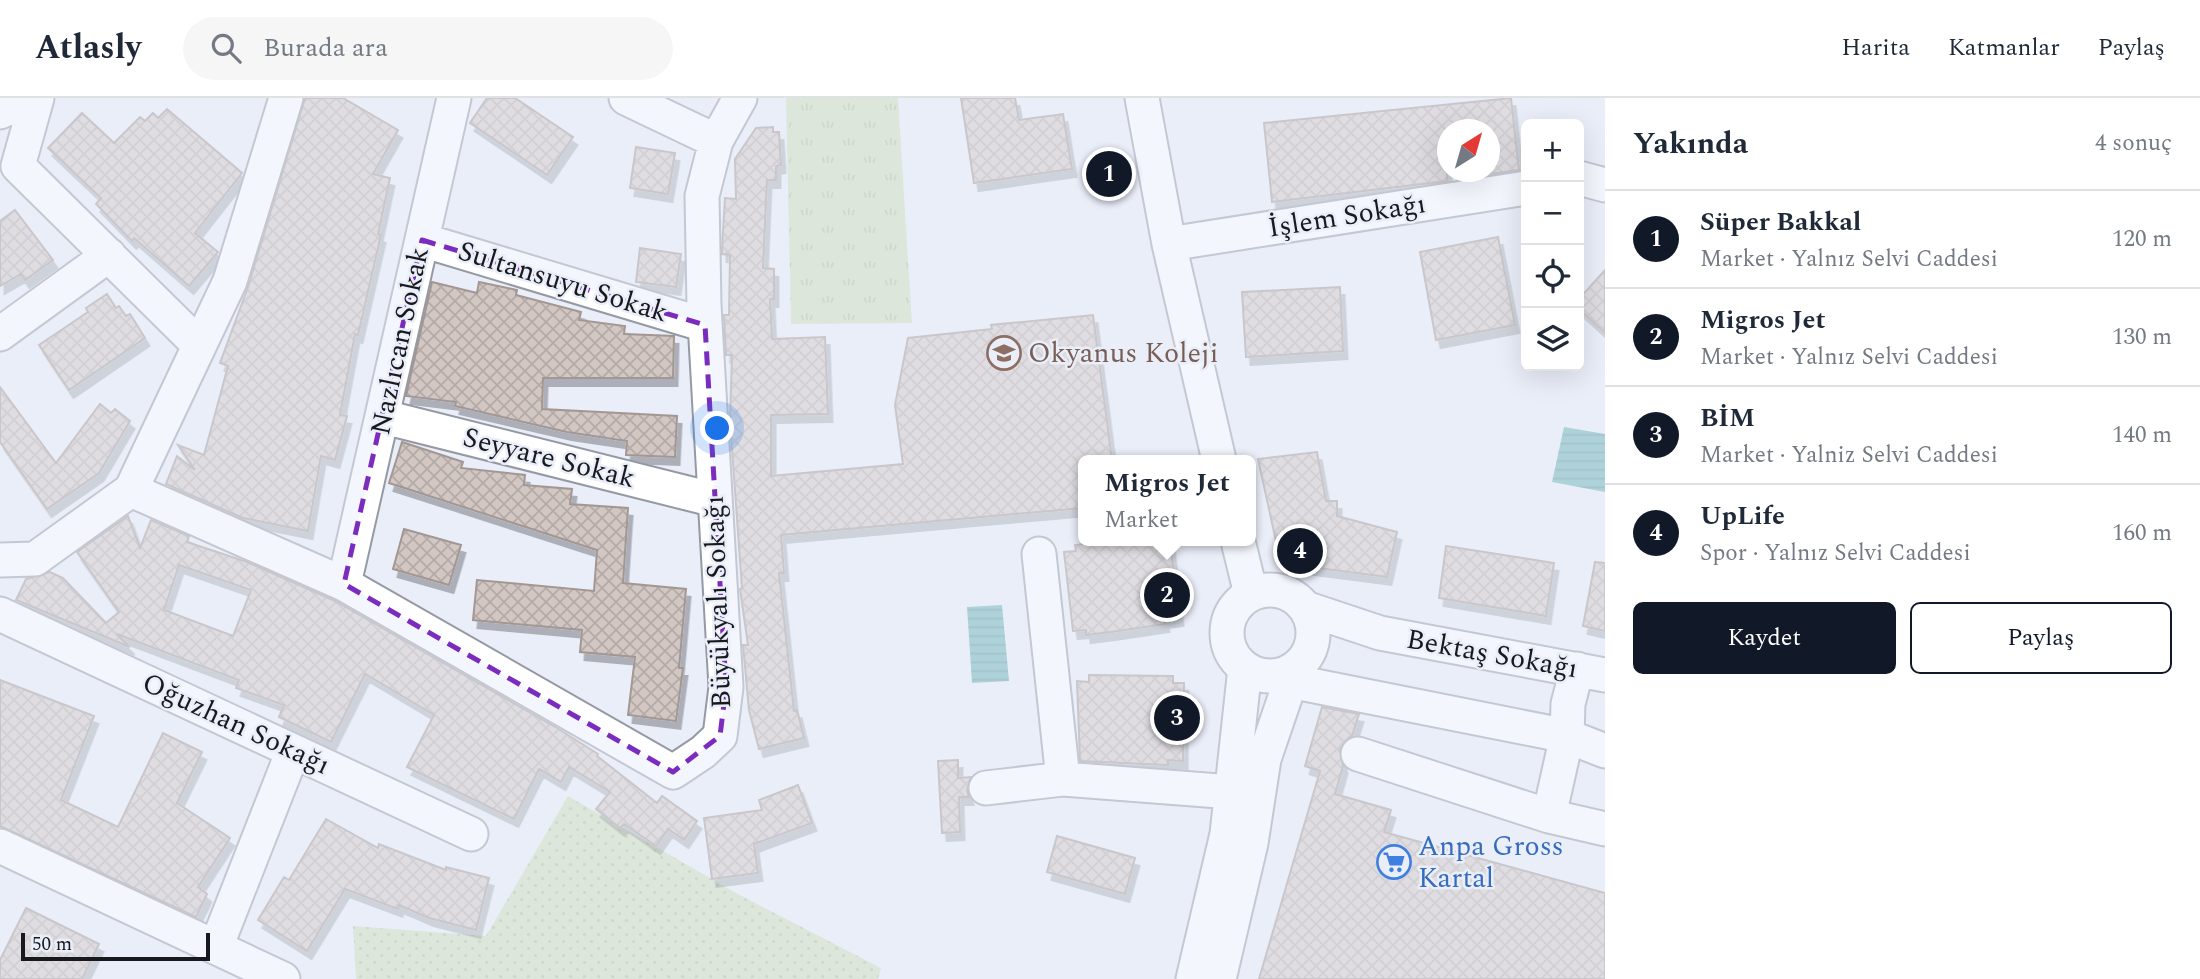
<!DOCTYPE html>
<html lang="tr">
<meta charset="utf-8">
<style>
:root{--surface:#fff;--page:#f6f6f7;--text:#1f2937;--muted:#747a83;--line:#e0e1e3;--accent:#111827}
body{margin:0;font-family:Spectral,serif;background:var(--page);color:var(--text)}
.controls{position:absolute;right:21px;top:21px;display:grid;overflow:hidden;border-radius:10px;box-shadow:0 7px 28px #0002}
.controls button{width:63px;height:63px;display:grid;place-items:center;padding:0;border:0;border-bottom:2px solid var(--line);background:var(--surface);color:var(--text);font:35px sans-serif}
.compass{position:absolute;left:1437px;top:21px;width:63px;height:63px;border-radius:50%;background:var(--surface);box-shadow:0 7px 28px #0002;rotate:37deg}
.scale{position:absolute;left:21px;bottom:18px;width:189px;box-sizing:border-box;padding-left:7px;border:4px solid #18191d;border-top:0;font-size:19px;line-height:24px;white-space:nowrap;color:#18191d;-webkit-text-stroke:5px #eaeef9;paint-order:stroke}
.you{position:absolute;left:718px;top:331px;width:24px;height:24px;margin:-18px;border:5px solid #fff;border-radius:50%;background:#1a73e8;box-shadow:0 0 0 10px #1a73e833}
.badge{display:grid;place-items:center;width:46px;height:46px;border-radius:50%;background:var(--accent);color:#fff;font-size:23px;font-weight:700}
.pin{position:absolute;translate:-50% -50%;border:4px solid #fff;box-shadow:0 2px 7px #0006}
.popup{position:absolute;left:1078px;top:357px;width:178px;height:91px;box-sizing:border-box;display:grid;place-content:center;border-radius:10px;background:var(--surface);filter:drop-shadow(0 2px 5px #0005);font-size:23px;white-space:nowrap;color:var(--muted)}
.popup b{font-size:26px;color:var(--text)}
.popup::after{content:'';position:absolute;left:50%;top:100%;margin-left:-14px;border:14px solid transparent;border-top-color:var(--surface)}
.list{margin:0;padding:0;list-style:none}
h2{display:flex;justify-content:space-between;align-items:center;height:91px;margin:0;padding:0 28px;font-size:30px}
h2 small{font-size:23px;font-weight:400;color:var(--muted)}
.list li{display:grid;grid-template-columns:46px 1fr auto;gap:21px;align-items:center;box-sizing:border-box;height:98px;padding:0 28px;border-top:2px solid var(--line)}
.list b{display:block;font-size:26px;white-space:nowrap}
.list p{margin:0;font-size:23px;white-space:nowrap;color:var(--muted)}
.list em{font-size:23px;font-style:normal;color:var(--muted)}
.actions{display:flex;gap:14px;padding:21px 28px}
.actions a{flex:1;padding:16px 0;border:2px solid var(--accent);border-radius:10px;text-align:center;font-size:24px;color:var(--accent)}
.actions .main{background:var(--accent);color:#fff}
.icon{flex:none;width:38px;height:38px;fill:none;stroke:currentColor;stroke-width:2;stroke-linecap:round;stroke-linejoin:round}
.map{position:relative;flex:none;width:1605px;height:881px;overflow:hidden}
header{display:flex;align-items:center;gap:42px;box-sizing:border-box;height:98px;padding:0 35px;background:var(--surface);border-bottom:2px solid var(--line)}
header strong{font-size:33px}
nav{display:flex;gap:38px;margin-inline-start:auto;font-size:24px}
.search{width:490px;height:63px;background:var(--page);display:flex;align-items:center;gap:18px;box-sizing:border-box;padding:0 24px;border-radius:38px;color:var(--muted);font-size:26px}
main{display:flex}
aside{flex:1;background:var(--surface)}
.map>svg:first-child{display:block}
</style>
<header>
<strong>Atlasly</strong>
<div class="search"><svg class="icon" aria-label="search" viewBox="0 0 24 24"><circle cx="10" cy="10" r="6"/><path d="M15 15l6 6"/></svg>Burada ara</div>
<nav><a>Harita</a><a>Katmanlar</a><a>Paylaş</a></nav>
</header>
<main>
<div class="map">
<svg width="1605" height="881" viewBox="0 0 1605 881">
<defs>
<pattern id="grass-dots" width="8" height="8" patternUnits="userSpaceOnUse" patternTransform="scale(1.75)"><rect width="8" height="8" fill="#cfdcb4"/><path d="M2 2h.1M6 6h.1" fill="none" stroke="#b1bc9a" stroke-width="1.8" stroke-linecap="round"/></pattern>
<pattern id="park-tufts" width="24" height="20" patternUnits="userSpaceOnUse" patternTransform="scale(1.75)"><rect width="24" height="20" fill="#cfdcb4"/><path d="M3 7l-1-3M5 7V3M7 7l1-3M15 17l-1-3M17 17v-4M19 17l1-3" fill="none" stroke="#b1bc9a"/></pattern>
<pattern id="water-rules" width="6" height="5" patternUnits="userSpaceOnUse" patternTransform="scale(1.75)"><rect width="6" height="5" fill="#66afb1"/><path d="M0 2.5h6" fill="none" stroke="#538e8f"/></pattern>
<pattern id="building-cross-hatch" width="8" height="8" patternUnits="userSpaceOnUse" patternTransform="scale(1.75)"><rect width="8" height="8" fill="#d3c7c3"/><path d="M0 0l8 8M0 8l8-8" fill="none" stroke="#b4aaa7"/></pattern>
<filter id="shadow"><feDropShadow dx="4.5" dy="8" stdDeviation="0" flood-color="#0004"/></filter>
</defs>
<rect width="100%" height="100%" fill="#eaeef9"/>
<!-- grass -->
<path fill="url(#grass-dots)" d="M 568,698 L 736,795 L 881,870 L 878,881 L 356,881 L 353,828 L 486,838 Z"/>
<!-- park -->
<path fill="url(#park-tufts)" d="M 786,0 L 898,0 L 912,225 L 791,226 Z"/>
<!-- water -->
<path fill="url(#water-rules)" d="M 1564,329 L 1605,336 L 1605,394 L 1552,384 Z
M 1002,507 L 1009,583 L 972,585 L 967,509 Z"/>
<!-- building -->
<path fill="url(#building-cross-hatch)" stroke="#a39794" stroke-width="2" fill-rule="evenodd" filter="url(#shadow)" d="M 305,0 L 343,0 L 398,32 L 373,76 L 390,80 L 378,136 L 381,137 L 358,237 L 355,236 L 340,317 L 347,318 L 335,362 L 321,358 L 308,433 L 243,420 L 166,386 L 177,358 L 195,372 L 178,347 L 204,357 L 228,268 L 220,265 L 248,189 Z
M 487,0 L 515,0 L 573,39 L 547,77 L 470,25 Z
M 961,0 L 1015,0 L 1019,22 L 1063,16 L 1072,71 L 974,85 Z
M 1511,0 L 1519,72 L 1489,76 L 1489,32 L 1447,32 L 1447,83 L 1272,104 L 1264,25 Z
M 167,11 L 242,75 L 195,135 L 218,154 L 189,188 L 134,140 L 132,143 L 96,106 L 101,100 L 48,50 L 82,15 L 114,45 L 140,19 L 145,23 L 153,15 L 158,20 Z
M 773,29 L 773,34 L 779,34 L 781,67 L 776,68 L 776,82 L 767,82 L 763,170 L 774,171 L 774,201 L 770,201 L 772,241 L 825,239 L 828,316 L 771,317 L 771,378 L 903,366 L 895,307 L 908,240 L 992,231 L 991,227 L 1093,217 L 1112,362 L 1083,362 L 1083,410 L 781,437 L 784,475 L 779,475 L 794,613 L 797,612 L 804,640 L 759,651 L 749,612 L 743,547 L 748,547 L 740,491 L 742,490 L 730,323 L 732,257 L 726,257 L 724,217 L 729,217 L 730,157 L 722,156 L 722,150 L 725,100 L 736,101 L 735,61 L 756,30 Z
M 636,49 L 675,55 L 668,96 L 630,90 Z
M 15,112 L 53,162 L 25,182 L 21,176 L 0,188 L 0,123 Z
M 1498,139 L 1515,227 L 1436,242 L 1420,154 Z
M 640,150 L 681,156 L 676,189 L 636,184 Z
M 1605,172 L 1605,235 L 1579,211 L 1579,201 Z
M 432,184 L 477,195 L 479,184 L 517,192 L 516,197 L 581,214 L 579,222 L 625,228 L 624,236 L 674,238 L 673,280 L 543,280 L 542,311 L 677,318 L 675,359 L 626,357 L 627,343 L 567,334 L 455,308 L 456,304 L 406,298 Z
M 1340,189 L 1343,253 L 1246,259 L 1242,194 Z
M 107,196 L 116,210 L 119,208 L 126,218 L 130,216 L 145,240 L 69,292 L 39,247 L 88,214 L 86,210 Z
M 0,289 L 56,365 L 100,306 L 111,315 L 115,311 L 130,323 L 99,375 L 47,411 L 0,344 Z
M 402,344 L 463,364 L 461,370 L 525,377 L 524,387 L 572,391 L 570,406 L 628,410 L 623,485 L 686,491 L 679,570 L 683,570 L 676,623 L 628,617 L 635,559 L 580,554 L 582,532 L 473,522 L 477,482 L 594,493 L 597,452 L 389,385 Z
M 1317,354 L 1326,403 L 1337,403 L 1337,418 L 1397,434 L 1387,479 L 1295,467 L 1277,448 L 1258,361 Z
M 128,418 L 140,450 L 151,422 L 189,438 L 187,444 L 247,464 L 335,503 L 557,630 L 598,656 L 597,658 L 657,705 L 662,698 L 697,723 L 684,742 L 668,731 L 656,748 L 624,726 L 620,730 L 596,711 L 610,694 L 569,669 L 561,684 L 539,671 L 514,721 L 407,669 L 434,617 L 365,576 L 331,644 L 279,619 L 284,607 L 236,590 L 239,582 L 117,536 L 130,549 L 16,502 L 26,481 L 50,474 L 63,480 L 106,525 L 119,514 L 77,454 ZM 179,467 L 251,492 L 233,538 L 164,512 Z
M 404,431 L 461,447 L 449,487 L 393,471 Z
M 1110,443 L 1170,443 L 1179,520 L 1164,522 L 1165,526 L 1111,534 L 1086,537 L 1086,532 L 1073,533 L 1064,454 L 1076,453 L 1075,447 Z
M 1446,448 L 1554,465 L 1546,518 L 1439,500 Z
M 1595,464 L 1605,465 L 1605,533 L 1583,528 Z
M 1089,577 L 1173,578 L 1173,585 L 1184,585 L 1183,663 L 1168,662 L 1168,667 L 1080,663 L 1077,583 L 1089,584 Z
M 0,582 L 94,618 L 61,702 L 118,729 L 163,635 L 202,654 L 177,705 L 230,740 L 198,789 L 207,796 L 196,819 L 0,728 Z
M 1322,609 L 1359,616 L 1352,638 L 1340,651 L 1343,668 L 1335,696 L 1391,712 L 1384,734 L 1605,795 L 1605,881 L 1259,881 L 1320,673 L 1305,668 Z
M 958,662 L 958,680 L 971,679 L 967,692 L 969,699 L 959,699 L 960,734 L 942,735 L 938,663 Z
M 798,687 L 812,725 L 754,746 L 758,775 L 712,781 L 704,720 L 762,712 L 759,702 Z
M 326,721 L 378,750 L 379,746 L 446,772 L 446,769 L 489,780 L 476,832 L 429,820 L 399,807 L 398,811 L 345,791 L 307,853 L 258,822 L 284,779 L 289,782 Z
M 1057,738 L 1135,760 L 1125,796 L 1047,774 Z
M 26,810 L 99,846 L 82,881 L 0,881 L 0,862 Z"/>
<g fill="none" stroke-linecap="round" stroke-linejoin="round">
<!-- minor casing -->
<g stroke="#9599a3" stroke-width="37">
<path id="minor" d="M 37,0 L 18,68 L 199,247
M 626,0 L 716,43
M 1142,0 L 1169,146 L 1219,362
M 0,14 L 31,0
M 1579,80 L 1605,87
M 422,142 L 705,227
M 1169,146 L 1526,90
M 0,236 L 109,157
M 384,319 L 715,402
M 131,392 L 344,486 L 673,674 L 703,654 L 720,638 L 726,589 L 704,207 L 702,98 L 716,43 L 740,0
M 1238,443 L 1251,496
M 1039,456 L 1063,681
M 0,462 L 35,461 L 131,392 L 230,183 L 286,0
M 344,486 L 454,0
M1227 535a43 43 0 1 1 86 0a43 43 0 1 1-86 0Z
M 1305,510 L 1380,535 L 1605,577
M 0,516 L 471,736
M 1290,583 L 1567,638 L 1605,653
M 1358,656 L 1549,718 L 1605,731
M 986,690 L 1063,681 L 1232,694
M 1549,718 L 1567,638 L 1568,606 L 1577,571
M 0,748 L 283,881
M 216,849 L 293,653
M 1193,881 L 1227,736 L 1245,570
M 1219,881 L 1251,745 L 1264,661 L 1295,570"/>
</g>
<!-- minor -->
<use href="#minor" stroke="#fff" stroke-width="33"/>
</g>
<!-- marked area -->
<path d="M0 0H1605V881H0ZM 422,142 L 705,227 L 726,589 L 720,638 L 673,674 L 344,486 Z" fill="#eaeef9" fill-opacity=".55" fill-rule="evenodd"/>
<path fill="none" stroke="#7b2cbf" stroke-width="5" stroke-dasharray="14 9" stroke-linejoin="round" d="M 422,142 L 705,227 L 726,589 L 720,638 L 673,674 L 344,486 Z"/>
<!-- icons -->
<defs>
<g id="school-ring" transform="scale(1.75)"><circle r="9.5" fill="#eaeef9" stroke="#8d6e63" stroke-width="1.5"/><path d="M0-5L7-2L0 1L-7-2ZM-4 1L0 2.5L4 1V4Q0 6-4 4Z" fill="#8d6e63"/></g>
<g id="supermarket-ring" transform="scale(1.75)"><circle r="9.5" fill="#eaeef9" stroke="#3f7fe0" stroke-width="1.5"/><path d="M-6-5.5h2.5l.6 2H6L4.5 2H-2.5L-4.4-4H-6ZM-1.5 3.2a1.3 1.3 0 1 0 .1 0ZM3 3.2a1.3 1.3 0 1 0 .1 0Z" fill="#3f7fe0"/></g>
</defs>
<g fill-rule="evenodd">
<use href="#school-ring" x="1004" y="255"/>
<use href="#supermarket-ring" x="1394" y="764"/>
</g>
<g text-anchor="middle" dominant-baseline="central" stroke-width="5" stroke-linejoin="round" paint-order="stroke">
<!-- street labels -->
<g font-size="28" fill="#18191d" stroke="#eaeef9">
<text transform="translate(1347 118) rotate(-9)">İşlem Sokağı</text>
<text transform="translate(563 184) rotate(17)">Sultansuyu Sokak</text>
<text transform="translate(400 243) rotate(-78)">Nazlıcan Sokak</text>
<text transform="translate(549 360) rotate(14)">Seyyare Sokak</text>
<text transform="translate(718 504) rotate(-92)">Büyükyalı Sokağı</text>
<text transform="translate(1492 556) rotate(10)">Bektaş Sokağı</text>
<text transform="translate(236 626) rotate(25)">Oğuzhan Sokağı</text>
</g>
<!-- education labels -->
<g font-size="28" fill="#785e54" stroke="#eaeef9" text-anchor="start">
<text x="1028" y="255">Okyanus Koleji</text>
</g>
<!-- shop labels -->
<g font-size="28" fill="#366cbe" stroke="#eaeef9" text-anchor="start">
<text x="1418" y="748">Anpa Gross<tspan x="1418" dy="32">Kartal</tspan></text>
</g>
</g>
</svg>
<div class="controls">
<button>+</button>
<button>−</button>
<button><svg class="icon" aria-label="locate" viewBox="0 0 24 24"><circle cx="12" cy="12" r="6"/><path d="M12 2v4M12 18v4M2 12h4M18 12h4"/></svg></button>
<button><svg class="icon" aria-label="layers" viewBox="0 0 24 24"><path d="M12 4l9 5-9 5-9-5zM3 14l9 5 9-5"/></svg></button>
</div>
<svg class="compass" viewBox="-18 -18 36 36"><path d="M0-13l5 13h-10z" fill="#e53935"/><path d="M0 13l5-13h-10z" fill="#747a83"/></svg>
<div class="scale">50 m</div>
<div class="you"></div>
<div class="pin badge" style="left:1109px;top:76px">1</div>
<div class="pin badge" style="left:1167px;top:497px">2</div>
<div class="popup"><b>Migros Jet</b>Market</div>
<div class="pin badge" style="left:1177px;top:620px">3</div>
<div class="pin badge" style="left:1300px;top:453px">4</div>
</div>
<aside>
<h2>Yakında<small>4 sonuç</small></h2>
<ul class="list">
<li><span class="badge">1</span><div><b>Süper Bakkal</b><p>Market · Yalnız Selvi Caddesi</p></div><em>120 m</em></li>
<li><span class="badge">2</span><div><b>Migros Jet</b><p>Market · Yalnız Selvi Caddesi</p></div><em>130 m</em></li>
<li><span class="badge">3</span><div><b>BİM</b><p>Market · Yalniz Selvi Caddesi</p></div><em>140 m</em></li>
<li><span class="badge">4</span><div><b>UpLife</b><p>Spor · Yalnız Selvi Caddesi</p></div><em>160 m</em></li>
</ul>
<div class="actions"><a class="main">Kaydet</a><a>Paylaş</a></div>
</aside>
</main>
